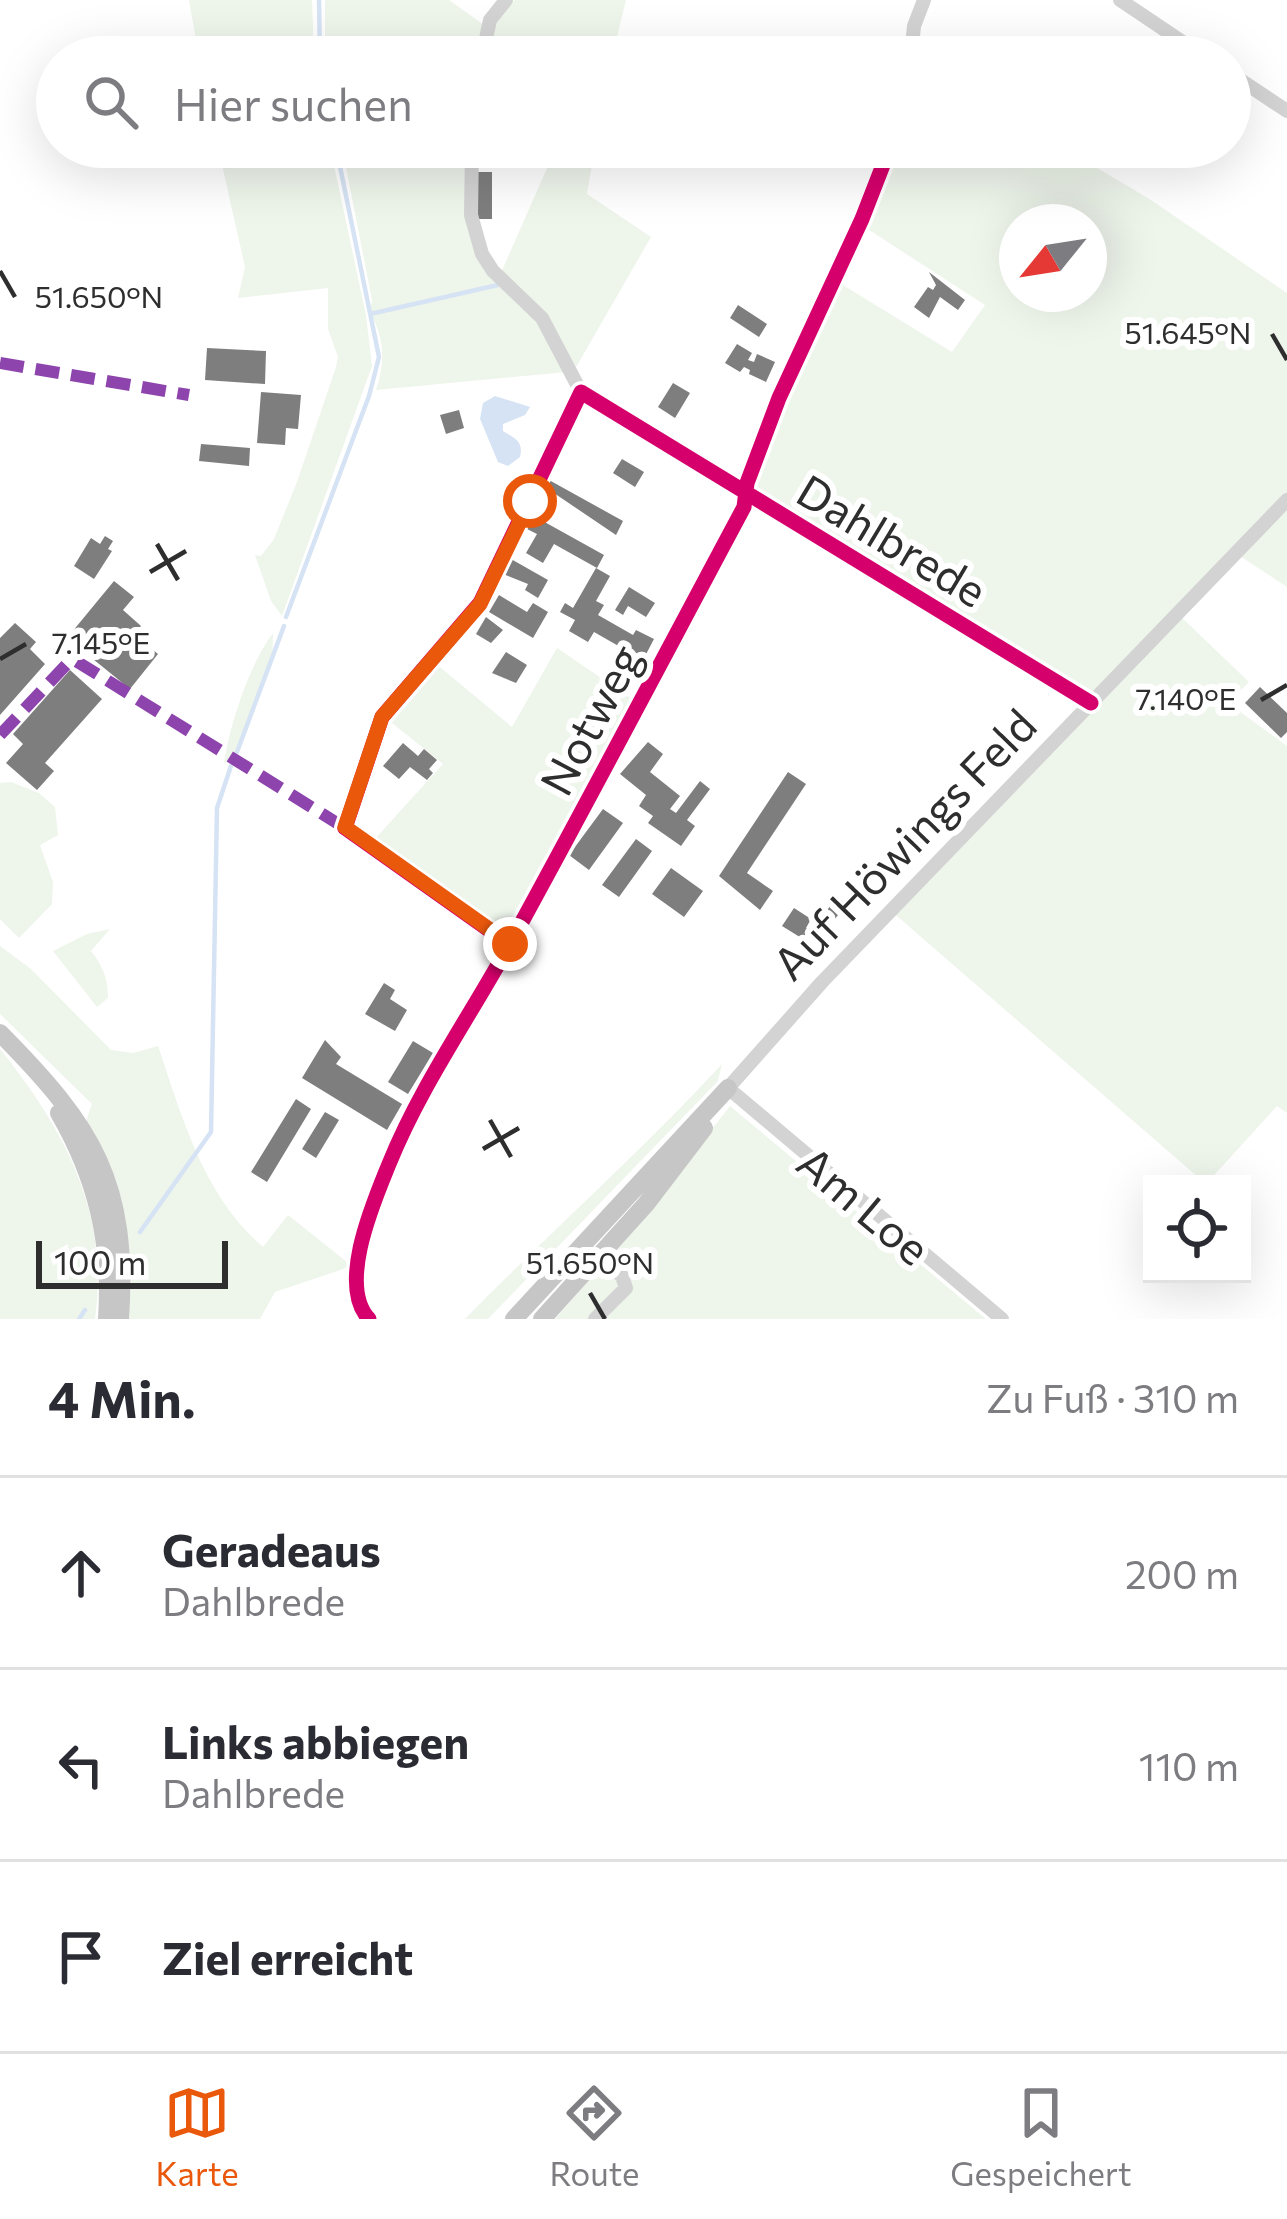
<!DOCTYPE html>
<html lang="de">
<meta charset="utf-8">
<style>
:root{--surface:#fff;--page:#f2f2f3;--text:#2b2b33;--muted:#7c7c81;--line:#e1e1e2;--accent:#ea580c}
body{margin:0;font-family:Commissioner,sans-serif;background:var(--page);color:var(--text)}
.controls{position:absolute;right:36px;bottom:36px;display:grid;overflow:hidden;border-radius:0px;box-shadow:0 12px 48px #0002}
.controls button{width:108px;height:108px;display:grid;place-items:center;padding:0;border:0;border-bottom:3px solid var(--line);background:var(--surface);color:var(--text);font:60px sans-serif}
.compass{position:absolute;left:999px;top:204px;width:108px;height:108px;border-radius:50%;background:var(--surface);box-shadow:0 12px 48px #0002;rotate:240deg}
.scale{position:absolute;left:36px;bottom:30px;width:192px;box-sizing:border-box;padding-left:12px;border:6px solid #2e2e2e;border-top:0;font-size:33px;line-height:42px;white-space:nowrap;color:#2e2e2e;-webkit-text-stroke:9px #fff;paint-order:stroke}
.stop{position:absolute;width:36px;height:36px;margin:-27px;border:9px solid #ea580c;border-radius:50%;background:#fff}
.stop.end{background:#ea580c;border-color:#fff;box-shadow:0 3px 12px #0008}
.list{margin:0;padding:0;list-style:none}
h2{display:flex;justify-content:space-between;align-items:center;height:156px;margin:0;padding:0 48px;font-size:51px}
h2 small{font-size:39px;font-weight:400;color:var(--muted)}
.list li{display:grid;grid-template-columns:78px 1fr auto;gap:36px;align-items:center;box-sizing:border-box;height:192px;padding:0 48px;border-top:3px solid var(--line)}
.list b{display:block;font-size:45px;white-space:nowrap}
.list p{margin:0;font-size:39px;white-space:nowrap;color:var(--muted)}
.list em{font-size:39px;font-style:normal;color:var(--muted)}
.icon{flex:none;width:66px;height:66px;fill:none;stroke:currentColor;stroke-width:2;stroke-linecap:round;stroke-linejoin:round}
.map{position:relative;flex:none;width:1287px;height:1319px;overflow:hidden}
.search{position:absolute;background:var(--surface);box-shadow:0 12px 48px #0002;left:36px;right:36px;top:36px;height:132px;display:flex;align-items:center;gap:30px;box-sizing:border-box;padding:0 42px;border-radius:66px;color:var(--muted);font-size:45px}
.sheet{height:732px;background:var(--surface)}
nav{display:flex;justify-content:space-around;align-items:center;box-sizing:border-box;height:168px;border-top:3px solid var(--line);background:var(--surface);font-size:33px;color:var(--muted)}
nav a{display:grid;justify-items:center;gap:6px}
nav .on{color:var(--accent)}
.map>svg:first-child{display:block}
</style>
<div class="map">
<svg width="1287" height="1319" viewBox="0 0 1287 1319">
<rect width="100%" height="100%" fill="#fff"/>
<!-- green -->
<path fill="#eef5eb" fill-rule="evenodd" d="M 189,0 L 312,0 L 314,57 L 199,57 Z
M 325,0 L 449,0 L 484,25 L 478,57 L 325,57 Z
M 515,0 L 626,0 L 612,57 L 484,57 C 486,36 497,12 515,0 Z
M 218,147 L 330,147 L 366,315 L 372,366 L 282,616 L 271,601 L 255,555 L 261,556 L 274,539 L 297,482 L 336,367 L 338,357 L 328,329 L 328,288 L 238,298 L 245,267 Z
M 342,147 L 469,147 L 466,216 L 498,280 L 545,331 L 567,372 L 376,390 C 385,364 385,338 371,315 L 495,288 L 370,313 L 372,300 Z
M 552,147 L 595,147 L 587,194 L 651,237 L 575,369 L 500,275 L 555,150 Z
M 894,147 L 1062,147 L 1151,200 L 1287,293 L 1287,587 L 1237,554 L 1177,613 L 1249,682 L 1228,703 L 1287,746 L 1287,1113 L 1277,1106 L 1206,1184 L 890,910 L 1090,703 L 751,492 L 749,482 L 838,282 L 952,352 L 985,305 L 863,226 ZM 1017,222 L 1089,222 L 1089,294 L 1017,294 Z
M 273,633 L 272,664 L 235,754 L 224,764 C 229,726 250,663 273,633 Z
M 557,648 L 635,701 L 507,935 L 373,841 L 443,764 L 386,718 L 435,663 L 512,727 Z
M 11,782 L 39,793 L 55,807 L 58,835 L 40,845 L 53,882 L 52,904 L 19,938 L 0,919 L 0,783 Z
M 110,929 L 91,951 C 103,966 108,979 108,998 L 97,1007 L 53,951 L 87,934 Z
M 0,946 L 31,969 L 111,1050 L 133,1053 L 158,1046 C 182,1117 204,1197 263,1247 L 288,1215 L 352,1266 L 275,1292 L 260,1319 L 125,1319 L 86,1121 L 92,1104 L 0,1014 Z
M 0,1049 C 64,1129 110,1212 95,1319 L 0,1319 Z
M 722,1064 L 718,1081 L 488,1319 L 465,1319 C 550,1232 640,1153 722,1064 Z
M 730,1106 L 986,1319 L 555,1319 L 624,1241 Z"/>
<!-- water -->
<path fill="#d6e3f4" d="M 495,396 L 530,407 L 525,415 L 503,424 L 503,431 C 514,438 524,441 520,457 L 508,466 L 498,462 L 480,419 L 483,403 Z"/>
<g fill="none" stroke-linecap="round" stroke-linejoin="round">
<!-- stream -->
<path stroke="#d6e3f4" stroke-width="4.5" d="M 319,0 L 320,57
M 370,314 L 498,285
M 286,617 L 369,396 L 379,357 L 336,147
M 237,752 L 284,626
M 140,1232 L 211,1132 L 217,808 L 231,766
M 79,1319 L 85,1310"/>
</g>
<!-- building -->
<path fill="#7e7e7e" d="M 475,172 L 492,172 L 492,219 L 475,219 Z
M 929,272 L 965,300 L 958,310 L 940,297 L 929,318 L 914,307 L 928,287 L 933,290 L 936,285 Z
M 738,305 L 767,324 L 759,337 L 730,318 Z
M 737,344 L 752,353 L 748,360 L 754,362 L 757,354 L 775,362 L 766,382 L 749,374 L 750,370 L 744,367 L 740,372 L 725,363 Z
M 207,348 L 266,351 L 265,384 L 205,380 Z
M 673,383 L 690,393 L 675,418 L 658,407 Z
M 261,392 L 301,395 L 298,429 L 286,428 L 285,445 L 257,443 Z
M 459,410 L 464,428 L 446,434 L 440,415 Z
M 201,444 L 250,448 L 249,466 L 199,461 Z
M 622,459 L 644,472 L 635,487 L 613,473 Z
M 549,480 L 623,521 L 616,535 L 545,487 Z
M 532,515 L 604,555 L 597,568 L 554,544 L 543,563 L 526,553 L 537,534 L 525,528 Z
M 105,536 L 113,541 L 108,549 L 112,551 L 94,579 L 74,566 L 91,538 L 100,544 Z
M 511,559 L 548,580 L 538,598 L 525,590 L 528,584 L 503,574 Z
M 596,568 L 610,576 L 596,601 L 604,605 L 598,615 L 633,635 L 636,630 L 654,639 L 643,660 L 594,632 L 588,642 L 569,631 L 575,620 L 560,612 L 565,603 L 573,608 Z
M 114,581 L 134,597 L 123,610 L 141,626 L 134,634 L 158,654 L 130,689 L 67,638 Z
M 629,587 L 655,603 L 646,617 L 628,606 L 623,615 L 615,610 Z
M 499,595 L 527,612 L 533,603 L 548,612 L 533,638 L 489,612 Z
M 486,617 L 503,630 L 491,643 L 476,634 Z
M 15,623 L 36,642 L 30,649 L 45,664 L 0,715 L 0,638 Z
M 506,652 L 527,665 L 516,683 L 492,673 Z
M 70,670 L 102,699 L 45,763 L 54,771 L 37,790 L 6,763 L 23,744 L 13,734 Z
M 1260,687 L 1287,713 L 1287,732 L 1281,738 L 1245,703 Z
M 648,742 L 663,754 L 650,772 L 680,796 L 670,809 L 676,813 L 700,781 L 710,789 L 687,820 L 695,826 L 681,846 L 648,823 L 653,816 L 639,806 L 646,795 L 620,774 Z
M 403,743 L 418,756 L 424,749 L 437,760 L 429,769 L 433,773 L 427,780 L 410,767 L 399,779 L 383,766 Z
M 788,772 L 806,784 L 747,873 L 773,891 L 760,910 L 719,876 Z
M 603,809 L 623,823 L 589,870 L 569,855 Z
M 636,839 L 652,851 L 619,897 L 602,885 Z
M 671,868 L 703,891 L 684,917 L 652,894 Z
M 831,904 L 842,910 L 827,929 L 836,934 L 824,952 L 782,926 L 794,908 L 811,919 L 806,928 L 814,933 Z
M 384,983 L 395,990 L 390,999 L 407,1010 L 395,1031 L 365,1014 Z
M 325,1040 L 341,1057 L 336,1064 L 402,1104 L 387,1130 L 302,1078 Z
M 413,1041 L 433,1053 L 408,1094 L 388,1082 Z
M 296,1099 L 311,1109 L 267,1182 L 251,1172 Z
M 325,1112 L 339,1120 L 316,1158 L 302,1149 Z"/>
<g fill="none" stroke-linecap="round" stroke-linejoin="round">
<!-- minor -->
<path stroke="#d3d3d3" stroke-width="14" d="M 1120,0 L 1205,57
M 482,57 L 490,20 L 506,0
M 911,57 L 914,26 L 924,0
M 1230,73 L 1287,111
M 472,147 L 471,215 L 482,254 L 493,271 L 542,318 L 581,392
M 510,945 L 345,828 L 382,717 L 480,603 L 581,392 L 1091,703
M 595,1254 L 622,1276 L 626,1288 L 595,1319
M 369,1319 C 337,1285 374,1201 389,1164 C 421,1085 471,1015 512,940 C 591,796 667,651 744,507 L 747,483 L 779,398 L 862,219 L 890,147
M 1002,1319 L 728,1088 L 822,982 L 1287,500"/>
<!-- major -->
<path stroke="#c6c6c6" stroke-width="18" d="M 0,1033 C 93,1127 129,1182 120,1319
M 59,1113 C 97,1179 112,1242 107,1319
M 514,1319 L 728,1088
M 542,1319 L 646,1204 L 704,1128"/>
<!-- quiet -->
<path stroke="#8e44ad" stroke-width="12" stroke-dasharray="24 12" stroke-linecap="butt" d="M 0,363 L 189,395
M 0,735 L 66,665 L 76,661 L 345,828"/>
<!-- cycleway casing -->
<g stroke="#fff" stroke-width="22">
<path id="cycleway" d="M 510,945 L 345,828 L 382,717 L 480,603 L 581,392 L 1091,703
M 369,1319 C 337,1285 374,1201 389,1164 C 421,1085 471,1015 512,940 C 591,796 667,651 744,507 L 747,483 L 779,398 L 862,219 L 890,147"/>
</g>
<!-- cycleway -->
<use href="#cycleway" stroke="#d6006c" stroke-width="15"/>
</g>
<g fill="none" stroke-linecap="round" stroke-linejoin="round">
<!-- route -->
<path stroke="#ea580c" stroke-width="15" d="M 510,944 L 345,827 L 382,717 L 480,604 L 530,501"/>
</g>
<!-- ticks -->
<path fill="none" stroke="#2e2e2e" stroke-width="4.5" d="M 0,271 L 15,297M 1272,334 L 1287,360M 157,544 L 178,580M 150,572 L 186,551M 0,659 L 26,644M 1261,700 L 1287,685M 490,1120 L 511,1157M 483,1149 L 519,1128M 590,1293 L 605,1319"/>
<g text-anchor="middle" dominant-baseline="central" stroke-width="12" stroke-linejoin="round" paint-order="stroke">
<!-- street labels -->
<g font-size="45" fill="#2e2e2e" stroke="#fff">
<text transform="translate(893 539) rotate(31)">Dahlbrede</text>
<text transform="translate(589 719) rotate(-62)">Notweg</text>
<text transform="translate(903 843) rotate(-46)">Auf Höwings Feld</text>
<text transform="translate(865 1204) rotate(40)">Am Loe</text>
</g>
</g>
<g font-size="30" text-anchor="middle" fill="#2e2e2e" stroke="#fff" stroke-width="12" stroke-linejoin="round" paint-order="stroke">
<text x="99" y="308">51.650°N</text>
<text x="1188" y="344">51.645°N</text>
<text x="101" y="654">7.145°E</text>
<text x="1186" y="710">7.140°E</text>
<text x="590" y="1274">51.650°N</text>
</g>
</svg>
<div class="controls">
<button><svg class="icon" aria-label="locate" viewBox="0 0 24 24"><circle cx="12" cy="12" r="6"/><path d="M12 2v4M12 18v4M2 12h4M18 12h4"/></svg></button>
</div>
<svg class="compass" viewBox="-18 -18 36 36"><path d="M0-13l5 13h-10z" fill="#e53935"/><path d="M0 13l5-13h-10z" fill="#7c7c81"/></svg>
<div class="scale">100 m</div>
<div class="stop" style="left:530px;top:501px"></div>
<div class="stop end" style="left:510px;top:944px"></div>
<div class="search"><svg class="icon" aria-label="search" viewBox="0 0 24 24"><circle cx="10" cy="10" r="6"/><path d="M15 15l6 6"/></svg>Hier suchen</div>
</div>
<section class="sheet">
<h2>4 Min.<small>Zu Fuß · 310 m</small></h2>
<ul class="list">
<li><svg class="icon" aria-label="ahead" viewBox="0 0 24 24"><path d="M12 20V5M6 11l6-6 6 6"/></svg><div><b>Geradeaus</b><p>Dahlbrede</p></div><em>200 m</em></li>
<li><svg class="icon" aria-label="left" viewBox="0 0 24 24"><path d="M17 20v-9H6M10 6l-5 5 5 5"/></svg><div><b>Links abbiegen</b><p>Dahlbrede</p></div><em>110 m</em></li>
<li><svg class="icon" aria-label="arrive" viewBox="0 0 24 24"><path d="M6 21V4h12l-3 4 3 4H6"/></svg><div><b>Ziel erreicht</b></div></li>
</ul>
</section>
<nav>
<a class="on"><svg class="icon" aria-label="map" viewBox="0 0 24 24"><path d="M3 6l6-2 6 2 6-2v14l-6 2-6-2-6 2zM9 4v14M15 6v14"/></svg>Karte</a>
<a><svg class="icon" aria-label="directions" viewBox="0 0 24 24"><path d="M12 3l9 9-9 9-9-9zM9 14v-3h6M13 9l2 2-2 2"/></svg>Route</a>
<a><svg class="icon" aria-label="saved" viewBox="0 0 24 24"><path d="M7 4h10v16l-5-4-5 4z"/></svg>Gespeichert</a>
</nav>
